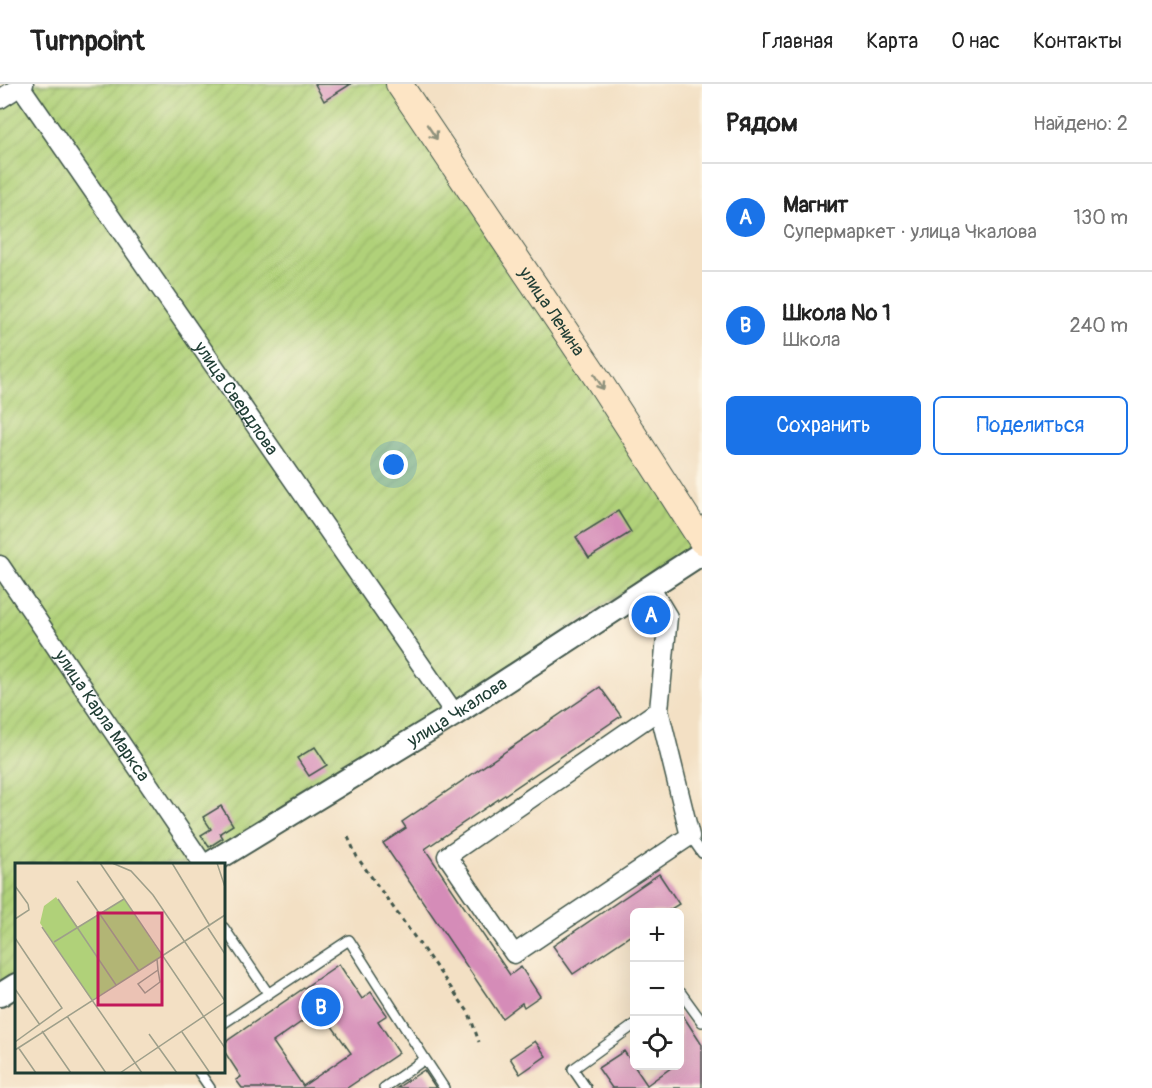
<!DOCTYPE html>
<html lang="ru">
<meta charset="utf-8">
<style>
:root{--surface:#fff;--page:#f6f6f6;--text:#222;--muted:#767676;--line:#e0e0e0;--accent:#1a73e8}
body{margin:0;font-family:Pangolin,sans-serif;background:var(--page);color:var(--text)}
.controls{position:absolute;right:18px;bottom:18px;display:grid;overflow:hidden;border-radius:9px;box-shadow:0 6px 24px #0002}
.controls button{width:54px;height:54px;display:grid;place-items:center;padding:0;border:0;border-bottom:2px solid var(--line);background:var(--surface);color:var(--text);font:30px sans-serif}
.you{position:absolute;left:394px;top:381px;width:21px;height:21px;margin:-15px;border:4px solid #fff;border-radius:50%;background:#1a73e8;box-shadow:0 0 0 9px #1a73e833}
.badge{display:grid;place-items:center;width:39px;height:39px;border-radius:50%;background:var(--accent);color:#fff;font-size:20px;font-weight:700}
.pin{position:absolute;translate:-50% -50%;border:3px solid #fff;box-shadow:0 2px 6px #0006}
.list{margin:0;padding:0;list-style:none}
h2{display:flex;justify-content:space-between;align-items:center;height:78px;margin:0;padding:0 24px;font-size:26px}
h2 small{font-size:20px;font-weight:400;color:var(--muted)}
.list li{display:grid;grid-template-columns:39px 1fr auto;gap:18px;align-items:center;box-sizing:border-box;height:108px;padding:0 24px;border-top:2px solid var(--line)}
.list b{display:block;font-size:22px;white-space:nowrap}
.list p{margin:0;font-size:20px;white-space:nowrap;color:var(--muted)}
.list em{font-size:20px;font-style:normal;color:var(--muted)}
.actions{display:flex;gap:12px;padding:18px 24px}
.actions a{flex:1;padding:14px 0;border:2px solid var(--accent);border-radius:9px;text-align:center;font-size:21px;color:var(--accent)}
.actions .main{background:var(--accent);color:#fff}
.icon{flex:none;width:33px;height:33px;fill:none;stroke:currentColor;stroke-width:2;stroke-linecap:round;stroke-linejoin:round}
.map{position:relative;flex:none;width:702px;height:1004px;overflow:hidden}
header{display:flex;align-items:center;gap:36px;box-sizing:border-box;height:84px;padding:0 30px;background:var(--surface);border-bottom:2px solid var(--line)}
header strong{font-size:28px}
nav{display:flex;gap:33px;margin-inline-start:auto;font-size:21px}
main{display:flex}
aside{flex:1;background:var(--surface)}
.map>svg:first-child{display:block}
</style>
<header>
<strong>Turnpoint</strong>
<nav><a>Главная</a><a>Карта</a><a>О нас</a><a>Контакты</a></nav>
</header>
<main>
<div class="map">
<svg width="702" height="1004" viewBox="0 0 702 1004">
<defs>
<pattern id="garden-furrows" width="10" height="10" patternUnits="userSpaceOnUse" patternTransform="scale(1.5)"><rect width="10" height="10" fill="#b0d179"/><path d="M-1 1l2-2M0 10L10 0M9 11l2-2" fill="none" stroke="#97b469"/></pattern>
</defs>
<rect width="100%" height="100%" fill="#fcf5e5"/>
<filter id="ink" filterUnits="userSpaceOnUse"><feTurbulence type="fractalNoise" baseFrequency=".0167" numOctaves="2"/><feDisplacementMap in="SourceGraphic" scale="12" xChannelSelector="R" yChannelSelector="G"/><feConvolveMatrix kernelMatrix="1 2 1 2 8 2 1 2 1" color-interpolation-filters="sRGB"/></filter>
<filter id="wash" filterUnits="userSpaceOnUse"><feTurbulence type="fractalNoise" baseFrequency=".008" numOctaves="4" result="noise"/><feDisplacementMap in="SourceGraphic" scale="24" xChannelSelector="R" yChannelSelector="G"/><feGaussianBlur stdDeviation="1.35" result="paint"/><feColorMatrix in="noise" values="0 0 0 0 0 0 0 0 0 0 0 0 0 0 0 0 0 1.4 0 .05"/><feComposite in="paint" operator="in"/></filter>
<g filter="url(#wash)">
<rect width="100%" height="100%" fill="#f3e0c4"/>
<!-- garden -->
<path fill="url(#garden-furrows)" stroke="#688756" stroke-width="1.5" d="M 24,0 L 397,0 L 702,457 L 209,780 L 16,780 L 16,901 L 0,911 L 0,15 Z"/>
<g id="blocks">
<!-- building -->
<path fill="#d58cb8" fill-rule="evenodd" d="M 315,0 L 351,0 L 324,17 Z
M 618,427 L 631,448 L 589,474 L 576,453 Z
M 600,603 L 621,632 L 425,765 L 510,891 L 521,883 L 540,912 L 524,923 L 522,919 L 502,934 L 383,759 L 406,744 L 402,738 Z
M 315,663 L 327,681 L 309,692 L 297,674 Z
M 221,722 L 233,741 L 220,749 L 223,754 L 209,763 L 201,751 L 211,745 L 203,733 Z
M 659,790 L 679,820 L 666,828 L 634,828 L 634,849 L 573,890 L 553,862 Z
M 339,880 L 362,915 L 371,908 L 387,931 L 378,937 L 399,969 L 347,1004 L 242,1004 L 236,996 L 241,993 L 224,967 L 224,959 ZM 320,925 L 351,969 L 303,1002 L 273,958 Z
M 680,927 L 702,961 L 702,1004 L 612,1004 L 598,984 L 624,967 L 647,1001 L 675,981 L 680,981 Z
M 535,957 L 546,972 L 520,990 L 510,974 Z
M 424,986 L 436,1004 L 397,1004 Z"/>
</g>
</g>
<g filter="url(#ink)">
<use href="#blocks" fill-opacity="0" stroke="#3f554a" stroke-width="1.5"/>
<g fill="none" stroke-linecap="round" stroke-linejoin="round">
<!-- service casing -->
<g stroke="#3f554a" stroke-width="12">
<path id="service" d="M 690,752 L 702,769
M 224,844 L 268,909
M 680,910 L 681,909 L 702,938
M 224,939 L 349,856 L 425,975 L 384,1004
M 425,975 L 444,1004
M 199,988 L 210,1004
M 586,1004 L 573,985 L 634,941"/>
</g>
<!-- minor casing -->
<g stroke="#3f554a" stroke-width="21">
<g id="minor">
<path id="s1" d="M 19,0 L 455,630"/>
<path d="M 0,15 L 24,0"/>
<path id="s2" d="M 0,481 L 203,780"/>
<path d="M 650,503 L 668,533 L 659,626 L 447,772 L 514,870 L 690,752 L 659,626"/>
</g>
</g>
<!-- tertiary casing -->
<g stroke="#3f554a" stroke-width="26">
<g id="tertiary">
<path id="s3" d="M 209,780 L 455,630 L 702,469"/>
<path d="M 0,911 L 16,901"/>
</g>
</g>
<!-- secondary casing -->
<g stroke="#3f554a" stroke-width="28">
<g id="secondary">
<path id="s4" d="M 399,0 L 599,297 L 702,457"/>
</g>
</g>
<!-- path -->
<path stroke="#3f554a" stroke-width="3" stroke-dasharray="4.5 4.5" stroke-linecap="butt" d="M 348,753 L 357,773 L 469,929 L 479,958"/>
<!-- service -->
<use href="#service" stroke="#fff" stroke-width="9"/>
<!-- minor -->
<use href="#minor" stroke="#fff" stroke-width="18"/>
<!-- tertiary -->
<use href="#tertiary" stroke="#fff" stroke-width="22"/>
<!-- secondary -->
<use href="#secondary" stroke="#fde5c5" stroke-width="26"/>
</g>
<!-- one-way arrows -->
<defs><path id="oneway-shaft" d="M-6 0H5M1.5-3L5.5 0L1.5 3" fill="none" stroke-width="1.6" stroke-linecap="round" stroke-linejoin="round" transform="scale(1.5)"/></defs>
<g stroke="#8e917c">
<use href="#oneway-shaft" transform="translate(432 48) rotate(56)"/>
<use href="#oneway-shaft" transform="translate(599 298) rotate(57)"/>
</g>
</g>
<g text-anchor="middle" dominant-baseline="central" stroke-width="4.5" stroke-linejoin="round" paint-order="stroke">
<!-- street labels -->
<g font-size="18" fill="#1f3d34" stroke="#fcf5e5">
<text stroke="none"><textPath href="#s4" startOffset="274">улица Ленина</textPath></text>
<text stroke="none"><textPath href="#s1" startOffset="382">улица Свердлова</textPath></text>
<text stroke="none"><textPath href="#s3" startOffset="291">улица Чкалова</textPath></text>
<text stroke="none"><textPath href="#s2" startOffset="182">улица Карла Маркса</textPath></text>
</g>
</g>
<!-- overview -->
<g transform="translate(15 779)">
<rect width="210" height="210" fill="#f3e0c4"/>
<path d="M 41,34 L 63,64 L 109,36 L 147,93 L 77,137 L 25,60 L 29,43 Z" fill="#b0d179"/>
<path fill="none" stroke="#9e9f8a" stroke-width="1.5" d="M 85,0 L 210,185M 97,0 L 116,8 L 138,32 L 210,138M 157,0 L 195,63M 202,0 L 210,24M 62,18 L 124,108M 0,23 L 13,41M 43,36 L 101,122M 0,56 L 14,47 L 13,41M 27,64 L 127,210M 193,65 L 210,91M 0,75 L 47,145 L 0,179M 39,79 L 109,36M 147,93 L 210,52M 142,96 L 143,107 L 123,121 L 130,130 L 145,119 L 143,107M 0,126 L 25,162M 52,153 L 91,210M 27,168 L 56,210M 167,169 L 195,210M 134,171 L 162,210M 3,184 L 21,210M 0,187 L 147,93M 105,210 L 210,139"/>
<path fill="#c2185b" fill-opacity="0.15" stroke="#c2185b" stroke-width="3" d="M 83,50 L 147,50 L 147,142 L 83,142 Z"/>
<rect width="210" height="210" fill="none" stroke="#1f3d34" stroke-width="3"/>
</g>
</svg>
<div class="controls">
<button>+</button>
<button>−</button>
<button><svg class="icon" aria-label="locate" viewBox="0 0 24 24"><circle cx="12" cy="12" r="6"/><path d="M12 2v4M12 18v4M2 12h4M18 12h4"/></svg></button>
</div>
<div class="you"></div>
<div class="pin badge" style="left:651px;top:531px">A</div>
<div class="pin badge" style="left:321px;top:923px">B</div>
</div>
<aside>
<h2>Рядом<small>Найдено: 2</small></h2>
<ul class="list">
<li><span class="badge">A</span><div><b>Магнит</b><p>Супермаркет · улица Чкалова</p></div><em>130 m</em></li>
<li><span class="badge">B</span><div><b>Школа № 1</b><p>Школа</p></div><em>240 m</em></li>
</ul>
<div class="actions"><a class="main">Сохранить</a><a>Поделиться</a></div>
</aside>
</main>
